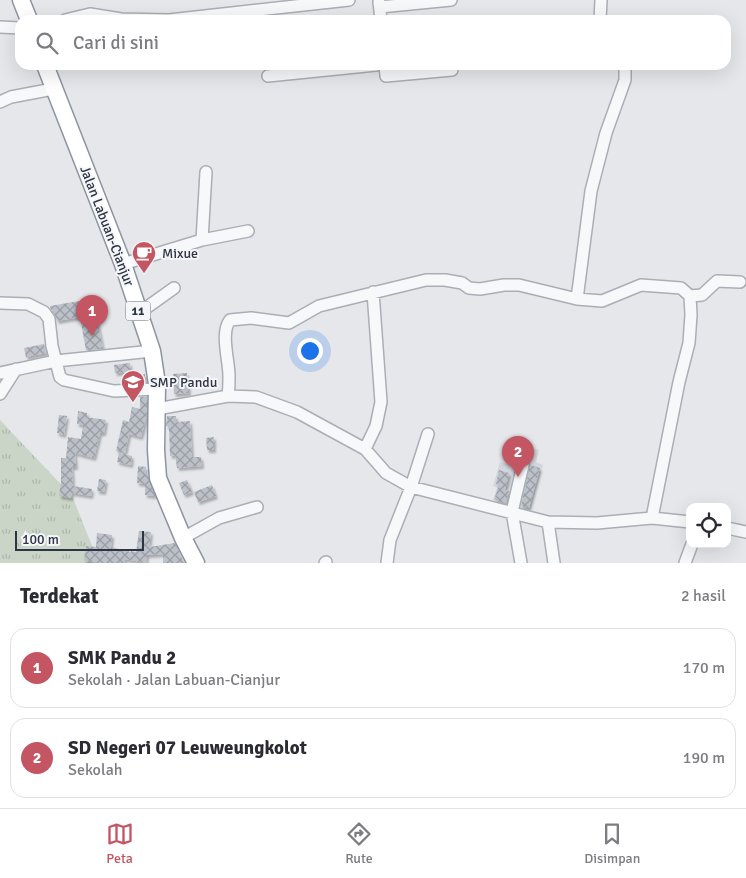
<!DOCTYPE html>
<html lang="id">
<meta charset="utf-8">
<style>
:root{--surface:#fff;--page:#f7f7f7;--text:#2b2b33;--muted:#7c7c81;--line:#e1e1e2;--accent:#c45663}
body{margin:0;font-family:Signika,sans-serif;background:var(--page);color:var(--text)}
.controls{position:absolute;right:15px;bottom:15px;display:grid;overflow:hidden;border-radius:10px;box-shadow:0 5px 20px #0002}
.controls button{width:45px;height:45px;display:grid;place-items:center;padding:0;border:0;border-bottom:1px solid var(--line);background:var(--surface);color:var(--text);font:25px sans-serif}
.scale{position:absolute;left:15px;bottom:12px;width:129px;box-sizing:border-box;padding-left:5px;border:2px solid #2d3443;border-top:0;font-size:14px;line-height:18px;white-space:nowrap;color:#2d3443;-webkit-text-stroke:4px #f4f6f9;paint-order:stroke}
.you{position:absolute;left:309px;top:350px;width:18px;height:18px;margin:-12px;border:4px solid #fff;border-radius:50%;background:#1a73e8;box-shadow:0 0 0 8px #1a73e833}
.badge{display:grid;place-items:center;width:32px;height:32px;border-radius:50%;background:var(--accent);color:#fff;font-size:16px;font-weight:700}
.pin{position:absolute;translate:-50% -41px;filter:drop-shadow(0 1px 2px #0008)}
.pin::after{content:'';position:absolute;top:26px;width:18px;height:15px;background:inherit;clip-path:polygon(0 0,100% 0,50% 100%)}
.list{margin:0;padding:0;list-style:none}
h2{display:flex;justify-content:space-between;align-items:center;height:65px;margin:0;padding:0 20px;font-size:21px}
h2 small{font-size:16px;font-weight:400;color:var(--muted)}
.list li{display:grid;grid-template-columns:32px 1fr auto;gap:15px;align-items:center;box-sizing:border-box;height:80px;margin:0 10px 10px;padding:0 10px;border:1px solid var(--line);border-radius:15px}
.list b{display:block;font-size:19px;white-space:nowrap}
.list p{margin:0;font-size:16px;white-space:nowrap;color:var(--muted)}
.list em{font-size:16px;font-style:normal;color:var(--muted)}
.icon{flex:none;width:28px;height:28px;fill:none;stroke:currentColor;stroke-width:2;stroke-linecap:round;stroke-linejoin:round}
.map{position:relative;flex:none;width:746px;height:563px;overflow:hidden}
.search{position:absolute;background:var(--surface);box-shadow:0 5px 20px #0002;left:15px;right:15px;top:15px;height:55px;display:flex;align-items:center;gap:12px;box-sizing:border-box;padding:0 18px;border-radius:15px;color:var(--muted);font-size:19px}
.sheet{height:245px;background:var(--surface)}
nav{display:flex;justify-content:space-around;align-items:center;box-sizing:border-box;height:70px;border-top:1px solid var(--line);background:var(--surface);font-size:14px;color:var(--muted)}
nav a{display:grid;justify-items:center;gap:2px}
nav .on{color:var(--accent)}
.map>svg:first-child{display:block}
</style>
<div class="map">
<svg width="746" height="563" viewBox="0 0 746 563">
<defs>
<pattern id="grass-tufts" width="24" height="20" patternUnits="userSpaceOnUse" patternTransform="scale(1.25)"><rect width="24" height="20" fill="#cad4c7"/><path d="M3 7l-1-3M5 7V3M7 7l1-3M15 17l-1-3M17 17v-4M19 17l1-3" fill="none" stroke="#aeb7ac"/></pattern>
<pattern id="building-cross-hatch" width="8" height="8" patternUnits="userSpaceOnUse" patternTransform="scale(1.25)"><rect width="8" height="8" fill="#bcc0c8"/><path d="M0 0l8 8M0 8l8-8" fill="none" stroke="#999da4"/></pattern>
<filter id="shadow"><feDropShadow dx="2" dy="3" stdDeviation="1" flood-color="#0004"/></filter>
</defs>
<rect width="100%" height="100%" fill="#e5e7eb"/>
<!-- built -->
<path fill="#d3d6dd" d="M 523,446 L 539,450 L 536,462 L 543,465 L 530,511 L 493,500 L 497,488 L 493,486 L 500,462 L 517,467 Z"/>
<!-- grass -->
<path fill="url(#grass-tufts)" d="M 0,420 L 72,496 L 99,563 L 0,563 Z"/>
<!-- building -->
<path fill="url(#building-cross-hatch)" filter="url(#shadow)" d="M 79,301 L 80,305 L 94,302 L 103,349 L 86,350 L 80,317 L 57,321 L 55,315 L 50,308 L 50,306 Z
M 44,344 L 46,353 L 26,357 L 24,348 Z
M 130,363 L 131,372 L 115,373 L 114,365 Z
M 187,373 L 189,393 L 174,394 L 173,374 Z
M 145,374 L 145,382 L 133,383 L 132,375 Z
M 140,397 L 147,397 L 147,415 L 141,437 L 129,434 L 125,453 L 116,451 L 123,420 L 129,422 L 132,407 L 140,409 Z
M 78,411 L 87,413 L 87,417 L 106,420 L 104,433 L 100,433 L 94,458 L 75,453 L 76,467 L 72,467 L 73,486 L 92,489 L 91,496 L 72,493 L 71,498 L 59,496 L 61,482 L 61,458 L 66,458 L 68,437 L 81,439 L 83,425 L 77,424 Z
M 59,415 L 67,416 L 64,435 L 57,433 Z
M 167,416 L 176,416 L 176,422 L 190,421 L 192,457 L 201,457 L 202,466 L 177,468 L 175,455 L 170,456 L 169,426 L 166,426 Z
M 214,437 L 214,450 L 207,450 L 206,438 Z
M 119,453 L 132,456 L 131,465 L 117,462 Z
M 530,465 L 540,468 L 529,508 L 521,506 Z
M 138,466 L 146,467 L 145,475 L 148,475 L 155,496 L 145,495 L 145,484 L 137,483 Z
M 499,470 L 509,473 L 505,490 L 509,491 L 506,504 L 494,500 L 499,485 L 496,484 Z
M 99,479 L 106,480 L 104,492 L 97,491 Z
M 187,480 L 192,492 L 184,495 L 179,483 Z
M 212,485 L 216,496 L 198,502 L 194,492 Z
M 139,531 L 151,532 L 149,547 L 175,543 L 184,563 L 163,563 L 163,554 L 147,555 L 146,563 L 125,559 L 124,563 L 98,563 L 84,561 L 86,546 L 96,547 L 97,533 L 112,535 L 111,547 L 131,552 L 131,551 L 136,552 Z"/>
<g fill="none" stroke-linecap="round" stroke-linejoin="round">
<!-- minor casing -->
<g stroke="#aaaeb5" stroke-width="14">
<path id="minor" d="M 379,2 L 381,20
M 380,7 L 451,0
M 65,20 L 90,14 L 121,19 L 169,20 L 349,0
M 600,20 L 601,0
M 0,27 L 20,28
M 385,65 L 386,76 L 452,70
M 268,76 L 376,65
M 0,102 L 11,97 L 53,89
M 202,240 L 206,172
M 123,264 L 202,240 L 248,231
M 690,296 L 702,295 L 717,281 L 740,282
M 577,299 L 591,191 L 606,133 L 625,80 L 625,65
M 0,303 L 28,304 L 44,312 L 49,319 L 52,346 L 60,377 L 64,380 L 114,391 L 156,389
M 139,313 L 174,288
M 0,373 L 56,361 L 152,351
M 0,394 L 16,369
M 228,396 C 229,389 229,382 229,376 C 229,360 220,333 230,320 L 251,318 L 289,323 L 319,306 L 426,280 L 445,280 L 462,283 L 469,288 L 480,289 L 504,285 L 519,285 L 577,299 L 602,301 L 641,285 L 681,288 L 690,296 L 691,315 L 689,343 L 679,382 L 652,518 L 690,522
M 157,409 L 228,396 L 256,397 L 297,412 L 365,449 L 386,473 L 411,487 L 548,522 L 597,523 L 652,518
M 365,449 L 376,426 L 381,402 L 373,292
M 548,522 L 554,563
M 727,528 L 746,532
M 183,538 L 219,518 L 257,507
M 325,563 L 326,562
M 387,563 L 390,540 L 411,487 L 428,434
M 521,563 L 512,512 L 523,465
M 685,563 L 692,544"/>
</g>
<!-- highway casing -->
<g stroke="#8d94a1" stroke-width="19">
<path id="highway" d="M 21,0 L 29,20
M 45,65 L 123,264 L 152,351 L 157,384 L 156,450 L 158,478 L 183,538 L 196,563"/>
</g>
<!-- minor -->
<use href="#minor" stroke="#f7f8fa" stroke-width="11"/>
<!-- highway -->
<use href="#highway" stroke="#fff" stroke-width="16"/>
</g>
<!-- icons -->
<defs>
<g id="cafe-pin" transform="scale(1.25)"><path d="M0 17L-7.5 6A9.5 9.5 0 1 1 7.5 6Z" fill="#c45663" stroke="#f4f6f9"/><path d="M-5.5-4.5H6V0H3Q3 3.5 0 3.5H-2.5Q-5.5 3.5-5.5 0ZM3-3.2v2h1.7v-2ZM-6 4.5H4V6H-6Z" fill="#fff"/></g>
<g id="school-pin" transform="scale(1.25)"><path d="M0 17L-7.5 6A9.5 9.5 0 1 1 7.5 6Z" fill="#c45663" stroke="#f4f6f9"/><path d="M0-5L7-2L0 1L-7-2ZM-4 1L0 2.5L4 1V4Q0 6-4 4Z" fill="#fff"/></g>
</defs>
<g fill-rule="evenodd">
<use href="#cafe-pin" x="144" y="253"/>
<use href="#school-pin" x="133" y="382"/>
</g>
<g text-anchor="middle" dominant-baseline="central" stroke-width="4" stroke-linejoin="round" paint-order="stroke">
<!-- shield labels -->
<rect fill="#f4f6f9" stroke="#696e7a" stroke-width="1" x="125.5" y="301.5" width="25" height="19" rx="4"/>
<g font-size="12" font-weight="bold" fill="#2d3443">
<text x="138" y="311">11</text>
</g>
<!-- street labels -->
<g font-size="14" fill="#2d3443" stroke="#f4f6f9">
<text transform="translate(107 226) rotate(69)">Jalan Labuan-Cianjur</text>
</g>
<!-- poi labels -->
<g font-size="14" fill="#2d3443" stroke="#f4f6f9" text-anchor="start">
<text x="162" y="253">Mixue</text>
<text x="150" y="382">SMP Pandu</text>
</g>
</g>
</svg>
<div class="controls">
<button><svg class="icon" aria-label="locate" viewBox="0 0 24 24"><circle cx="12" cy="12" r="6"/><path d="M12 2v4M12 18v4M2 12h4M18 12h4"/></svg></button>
</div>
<div class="scale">100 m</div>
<div class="you"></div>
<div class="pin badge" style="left:92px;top:336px">1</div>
<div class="pin badge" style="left:518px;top:477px">2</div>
<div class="search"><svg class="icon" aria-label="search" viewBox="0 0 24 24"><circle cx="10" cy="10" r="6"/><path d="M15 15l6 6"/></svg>Cari di sini</div>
</div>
<section class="sheet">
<h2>Terdekat<small>2 hasil</small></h2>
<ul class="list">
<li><span class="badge">1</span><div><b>SMK Pandu 2</b><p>Sekolah · Jalan Labuan-Cianjur</p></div><em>170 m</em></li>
<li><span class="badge">2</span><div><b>SD Negeri 07 Leuweungkolot</b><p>Sekolah</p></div><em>190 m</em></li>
</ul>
</section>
<nav>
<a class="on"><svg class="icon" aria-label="map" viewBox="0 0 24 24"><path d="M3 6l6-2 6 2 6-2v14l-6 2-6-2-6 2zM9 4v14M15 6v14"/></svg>Peta</a>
<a><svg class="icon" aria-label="directions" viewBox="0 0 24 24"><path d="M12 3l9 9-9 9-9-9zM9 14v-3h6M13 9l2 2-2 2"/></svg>Rute</a>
<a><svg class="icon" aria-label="saved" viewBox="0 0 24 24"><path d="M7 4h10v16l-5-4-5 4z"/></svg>Disimpan</a>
</nav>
